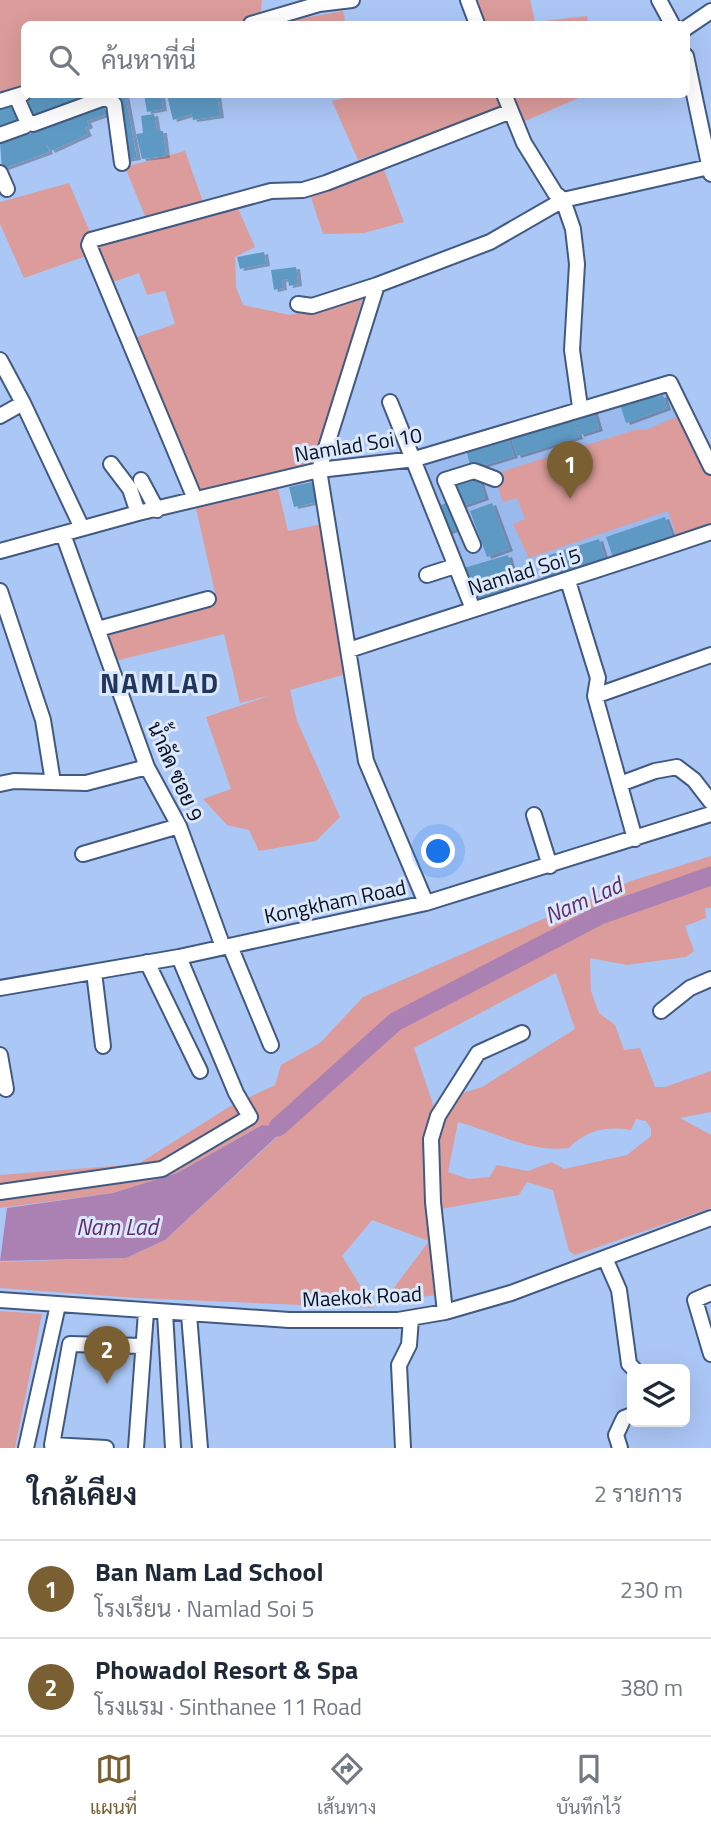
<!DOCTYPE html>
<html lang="th">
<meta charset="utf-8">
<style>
:root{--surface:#fff;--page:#f2f2f3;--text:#1f2937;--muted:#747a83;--line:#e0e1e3;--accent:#795f31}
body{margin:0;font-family:"Titillium Web",Sarabun,sans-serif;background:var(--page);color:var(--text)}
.controls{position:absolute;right:21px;bottom:21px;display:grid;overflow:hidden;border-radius:10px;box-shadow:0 7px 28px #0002}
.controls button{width:63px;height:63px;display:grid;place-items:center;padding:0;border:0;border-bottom:2px solid var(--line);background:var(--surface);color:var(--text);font:35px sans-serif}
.you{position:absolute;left:439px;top:852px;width:24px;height:24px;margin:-18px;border:5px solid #fff;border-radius:50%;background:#1a73e8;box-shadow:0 0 0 10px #1a73e833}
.badge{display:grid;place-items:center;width:46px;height:46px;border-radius:50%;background:var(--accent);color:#fff;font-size:23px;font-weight:700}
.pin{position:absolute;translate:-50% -58px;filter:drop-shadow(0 2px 4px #0008)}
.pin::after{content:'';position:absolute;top:37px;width:24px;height:21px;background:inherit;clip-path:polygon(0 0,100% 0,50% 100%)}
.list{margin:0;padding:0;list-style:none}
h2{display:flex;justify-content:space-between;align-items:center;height:91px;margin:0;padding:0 28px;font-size:30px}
h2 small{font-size:23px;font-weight:400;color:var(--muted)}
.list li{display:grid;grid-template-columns:46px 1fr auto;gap:21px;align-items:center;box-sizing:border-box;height:98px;padding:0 28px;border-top:2px solid var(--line)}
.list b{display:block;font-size:26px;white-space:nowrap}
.list p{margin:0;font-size:23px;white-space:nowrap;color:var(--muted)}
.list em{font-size:23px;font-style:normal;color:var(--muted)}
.icon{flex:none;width:38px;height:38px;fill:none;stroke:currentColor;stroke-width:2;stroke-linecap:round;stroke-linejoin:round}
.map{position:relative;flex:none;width:711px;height:1448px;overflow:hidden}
.search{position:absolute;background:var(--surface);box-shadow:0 7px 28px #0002;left:21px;right:21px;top:21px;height:77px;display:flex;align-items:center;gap:18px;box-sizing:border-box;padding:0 24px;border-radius:10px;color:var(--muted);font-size:26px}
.sheet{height:287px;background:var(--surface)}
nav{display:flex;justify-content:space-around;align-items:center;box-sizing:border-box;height:98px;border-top:2px solid var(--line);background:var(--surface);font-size:19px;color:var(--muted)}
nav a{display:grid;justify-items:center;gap:4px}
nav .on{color:var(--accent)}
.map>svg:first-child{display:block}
</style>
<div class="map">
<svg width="711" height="1448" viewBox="0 0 711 1448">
<defs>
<filter id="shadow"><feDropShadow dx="4" dy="2" stdDeviation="0" flood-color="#0004"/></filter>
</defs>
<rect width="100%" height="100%" fill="#abc7f6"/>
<!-- built -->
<path fill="#9ab9ec" d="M 670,383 L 711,532 L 473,609 L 415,459 Z"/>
<!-- green -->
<path fill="#db9c9b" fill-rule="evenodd" d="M 0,0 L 262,0 L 260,22 L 252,24 L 24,24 L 24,94 L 45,95 L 0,110 Z
M 468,0 L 530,0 L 535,22 L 587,16 L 588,24 L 479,24 Z
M 343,11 L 346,24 L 282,24 L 281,22 Z
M 358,94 L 499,94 L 503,106 L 358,160 L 332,101 Z
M 508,95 L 586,95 L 520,123 Z
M 185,151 L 203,202 L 145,216 L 125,167 Z
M 381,162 L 404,222 L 364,233 L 323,234 L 308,188 Z
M 69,183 L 90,232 L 86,256 L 24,278 L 0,224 L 0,202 Z
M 236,204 L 255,247 L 235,257 L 236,287 L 243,305 L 290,315 L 364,292 L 317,465 L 198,493 L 131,339 L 175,324 L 165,291 L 147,295 L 139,273 L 107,284 L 92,244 Z
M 685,413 L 711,467 L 711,532 L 679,543 L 668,511 L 529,558 L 513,524 L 525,519 L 517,498 L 503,502 L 495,479 L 506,470 L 635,430 L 646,430 Z
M 277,485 L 288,531 L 322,524 L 346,674 L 290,690 L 297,721 L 340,817 L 316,841 L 259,851 L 249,830 L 227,825 L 203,799 L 231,789 L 206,717 L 269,696 L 240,703 L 224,634 L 115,661 L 102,628 L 216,597 L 195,504 Z
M 711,856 L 711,908 L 705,908 L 706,918 L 685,926 L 694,951 L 686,957 L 627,965 L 590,958 L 591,991 L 599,1013 L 615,1025 L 624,1050 L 640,1048 L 655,1087 L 665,1087 L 711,1071 L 711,1112 L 680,1118 L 711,1135 L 711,1208 L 575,1255 L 569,1251 L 553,1190 L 527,1182 L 519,1195 L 435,1210 L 437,1295 L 384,1301 L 429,1241 L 372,1220 L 342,1256 L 374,1308 L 136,1298 L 0,1288 L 0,1262 L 126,1258 L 165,1240 L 286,1129 L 262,1125 L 177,1173 L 113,1193 L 0,1208 L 0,1175 L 138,1164 L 229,1107 L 275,1085 L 281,1065 L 320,1043 L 363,997 L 631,881 ZM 556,973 L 575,1029 L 482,1087 L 448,1098 L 437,1116 L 414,1048 ZM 636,1119 L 646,1121 L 651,1128 L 651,1136 L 627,1155 L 564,1169 L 552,1162 L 528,1171 L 497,1165 L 489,1177 L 469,1179 L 448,1172 L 458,1122 C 495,1132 531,1153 569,1148 C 586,1130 607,1126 631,1130 Z
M 0,1311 L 42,1314 L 15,1448 L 0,1448 Z"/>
<!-- water -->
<path fill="#ab81b4" d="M 262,1125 L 286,1128 L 165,1240 L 126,1258 L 0,1261 L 7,1208 L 113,1193 L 177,1173 Z"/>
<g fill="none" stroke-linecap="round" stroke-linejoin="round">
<!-- river -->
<path stroke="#ab81b4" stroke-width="19" d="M 278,1127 L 395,1022 L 600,915 L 711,876"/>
</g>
<!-- building -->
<path fill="#5d99c3" filter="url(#shadow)" d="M 38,94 L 90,94 L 91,97 L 80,101 L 79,98 L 75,102 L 59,105 L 61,108 L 29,117 L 22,100 Z
M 118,94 L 125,94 L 137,158 L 124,160 L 115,99 L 119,98 Z
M 144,94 L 161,94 L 163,109 L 147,112 Z
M 198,94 L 199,98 L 217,94 L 220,116 L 193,120 L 192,114 L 173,120 L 167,95 Z
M 14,103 L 20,119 L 16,120 L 17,124 L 6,128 L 4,124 L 0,126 L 0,107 Z
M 104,106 L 107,114 L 87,121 L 89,126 L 85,128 L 88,134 L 51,151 L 46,143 L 49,152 L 2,169 L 0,143 L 9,140 L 8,136 L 16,133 L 18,137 L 25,131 L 29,134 Z
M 154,114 L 157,131 L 163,131 L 166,156 L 142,159 L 136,134 L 143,133 L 141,116 Z
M 264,252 L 266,264 L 240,269 L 237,257 Z
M 296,267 L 298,284 L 289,286 L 288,279 L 282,280 L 283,288 L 274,290 L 271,270 Z
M 654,394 L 655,398 L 663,395 L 667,408 L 626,423 L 620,404 Z
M 593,409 L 599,429 L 580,435 L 574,415 Z
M 572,415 L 579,437 L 517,456 L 510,434 Z
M 508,437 L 514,456 L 471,469 L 466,449 Z
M 478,475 L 485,498 L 459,507 L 451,484 Z
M 312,482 L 317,502 L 294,507 L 289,487 Z
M 449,502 L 459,528 L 446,533 L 436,507 Z
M 492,503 L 509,549 L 487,557 L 470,511 Z
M 665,517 L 672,536 L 613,557 L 606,537 Z
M 599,539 L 605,559 L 543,578 L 537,559 Z
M 508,555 L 518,589 L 474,602 L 464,568 Z"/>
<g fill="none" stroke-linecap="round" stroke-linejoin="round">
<!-- minor casing -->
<g stroke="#425a82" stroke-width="18">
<path id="minor" d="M 468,0 L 477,24
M 659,0 L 672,24
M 251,24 L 319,4 L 352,0
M 686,28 L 711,11
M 686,56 L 711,174
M 504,94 L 524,143 L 555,193 L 563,200 L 573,229 L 577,264 L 572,350 L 580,407
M 16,96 L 27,121 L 33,124 L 107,97 L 114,104 L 122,163
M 0,101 L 23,94
M 0,135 L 25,126 L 27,121
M 0,173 L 7,189
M 298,304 L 312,306 L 377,285
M 0,360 L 23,403
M 390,402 L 473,609
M 0,416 L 23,403 L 82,528
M 111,464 L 130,489 L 138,513
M 141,480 L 157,510
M 195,499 L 89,245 L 91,240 L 271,191 L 303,190 L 326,183 L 511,111
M 63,534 L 147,767 L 179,826 L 223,947
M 473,545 L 445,480 L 474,471 L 495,479
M 0,551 L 138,513 L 319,470 L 415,459 L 670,383 L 711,467
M 427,575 L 455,566
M 568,581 L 598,678 L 595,696 L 635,839
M 0,591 L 43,720 L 53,782
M 98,629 L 208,599
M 349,650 C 469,610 591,573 711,532
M 595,696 L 711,655
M 0,784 L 14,781 L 86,783 L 147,767
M 620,784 L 655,771 L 677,767 L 694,780 L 711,802
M 534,815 L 550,866
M 83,854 L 179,826
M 426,903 L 366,761 L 319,470 L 377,285 L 490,242 L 563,200 L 709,167
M 230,946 L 271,1045
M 147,962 L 200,1071
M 94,972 L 103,1046
M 0,988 L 179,957 L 426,903 L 711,814
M 661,1011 L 690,988 L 711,979
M 0,1055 L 6,1089
M 0,1192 L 162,1169 L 250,1117 L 236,1093 L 179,957
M 605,1258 L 619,1290 L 629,1364 L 634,1369
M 711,1293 L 695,1300 L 711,1354
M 0,1300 L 289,1320 L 398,1320 L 445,1312 L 511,1293 L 711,1218
M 445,1312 L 433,1202 L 431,1139 L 438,1116 L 478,1053 L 522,1033
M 165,1313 L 173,1448
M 189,1315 L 200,1448
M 26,1448 L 58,1305
M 106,1448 L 52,1445 L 70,1344 L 142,1346
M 136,1448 L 146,1312
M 403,1448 L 399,1365 L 409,1345 L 411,1318
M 620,1448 L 616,1435 L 624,1418 L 632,1415"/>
</g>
<!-- minor -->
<use href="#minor" stroke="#fff" stroke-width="14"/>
</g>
<g text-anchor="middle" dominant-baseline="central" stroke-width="6" stroke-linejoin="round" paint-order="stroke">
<!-- street labels -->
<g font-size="21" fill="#091222" stroke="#dbe7fa">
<text transform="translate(358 444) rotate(-9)">Namlad Soi 10</text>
<text transform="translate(524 571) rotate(-17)">Namlad Soi 5</text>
<text transform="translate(176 771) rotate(66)">น้ำลัด ซอย 9</text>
<text transform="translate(335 901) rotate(-12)">Kongkham Road</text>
<text transform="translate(362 1296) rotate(-3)">Maekok Road</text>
</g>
<!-- water labels -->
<g font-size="23" font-style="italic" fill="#612c6c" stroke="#dbe7fa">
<text transform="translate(583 900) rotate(-24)">Nam Lad</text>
<text x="117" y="1226">Nam Lad</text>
</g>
<!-- district labels -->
<g font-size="28" font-weight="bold" letter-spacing="2" fill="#20365c" stroke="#dbe7fa">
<text x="160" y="682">NAMLAD</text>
</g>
</g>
</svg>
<div class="controls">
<button><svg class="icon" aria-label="layers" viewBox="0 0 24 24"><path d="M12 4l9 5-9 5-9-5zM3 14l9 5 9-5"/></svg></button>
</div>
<div class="you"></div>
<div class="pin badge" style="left:570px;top:499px">1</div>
<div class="pin badge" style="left:107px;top:1384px">2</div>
<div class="search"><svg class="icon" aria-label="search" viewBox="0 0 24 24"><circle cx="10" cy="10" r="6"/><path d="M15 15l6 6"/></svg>ค้นหาที่นี่</div>
</div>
<section class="sheet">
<h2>ใกล้เคียง<small>2 รายการ</small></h2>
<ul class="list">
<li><span class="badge">1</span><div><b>Ban Nam Lad School</b><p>โรงเรียน · Namlad Soi 5</p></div><em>230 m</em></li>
<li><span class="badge">2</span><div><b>Phowadol Resort &amp; Spa</b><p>โรงแรม · Sinthanee 11 Road</p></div><em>380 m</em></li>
</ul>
</section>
<nav>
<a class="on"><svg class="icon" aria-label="map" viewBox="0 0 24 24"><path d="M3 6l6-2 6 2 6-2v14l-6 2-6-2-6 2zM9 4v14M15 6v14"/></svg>แผนที่</a>
<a><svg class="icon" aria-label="directions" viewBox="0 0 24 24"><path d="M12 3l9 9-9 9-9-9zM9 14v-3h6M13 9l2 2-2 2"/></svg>เส้นทาง</a>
<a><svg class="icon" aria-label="saved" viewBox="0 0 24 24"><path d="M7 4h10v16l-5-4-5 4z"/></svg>บันทึกไว้</a>
</nav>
